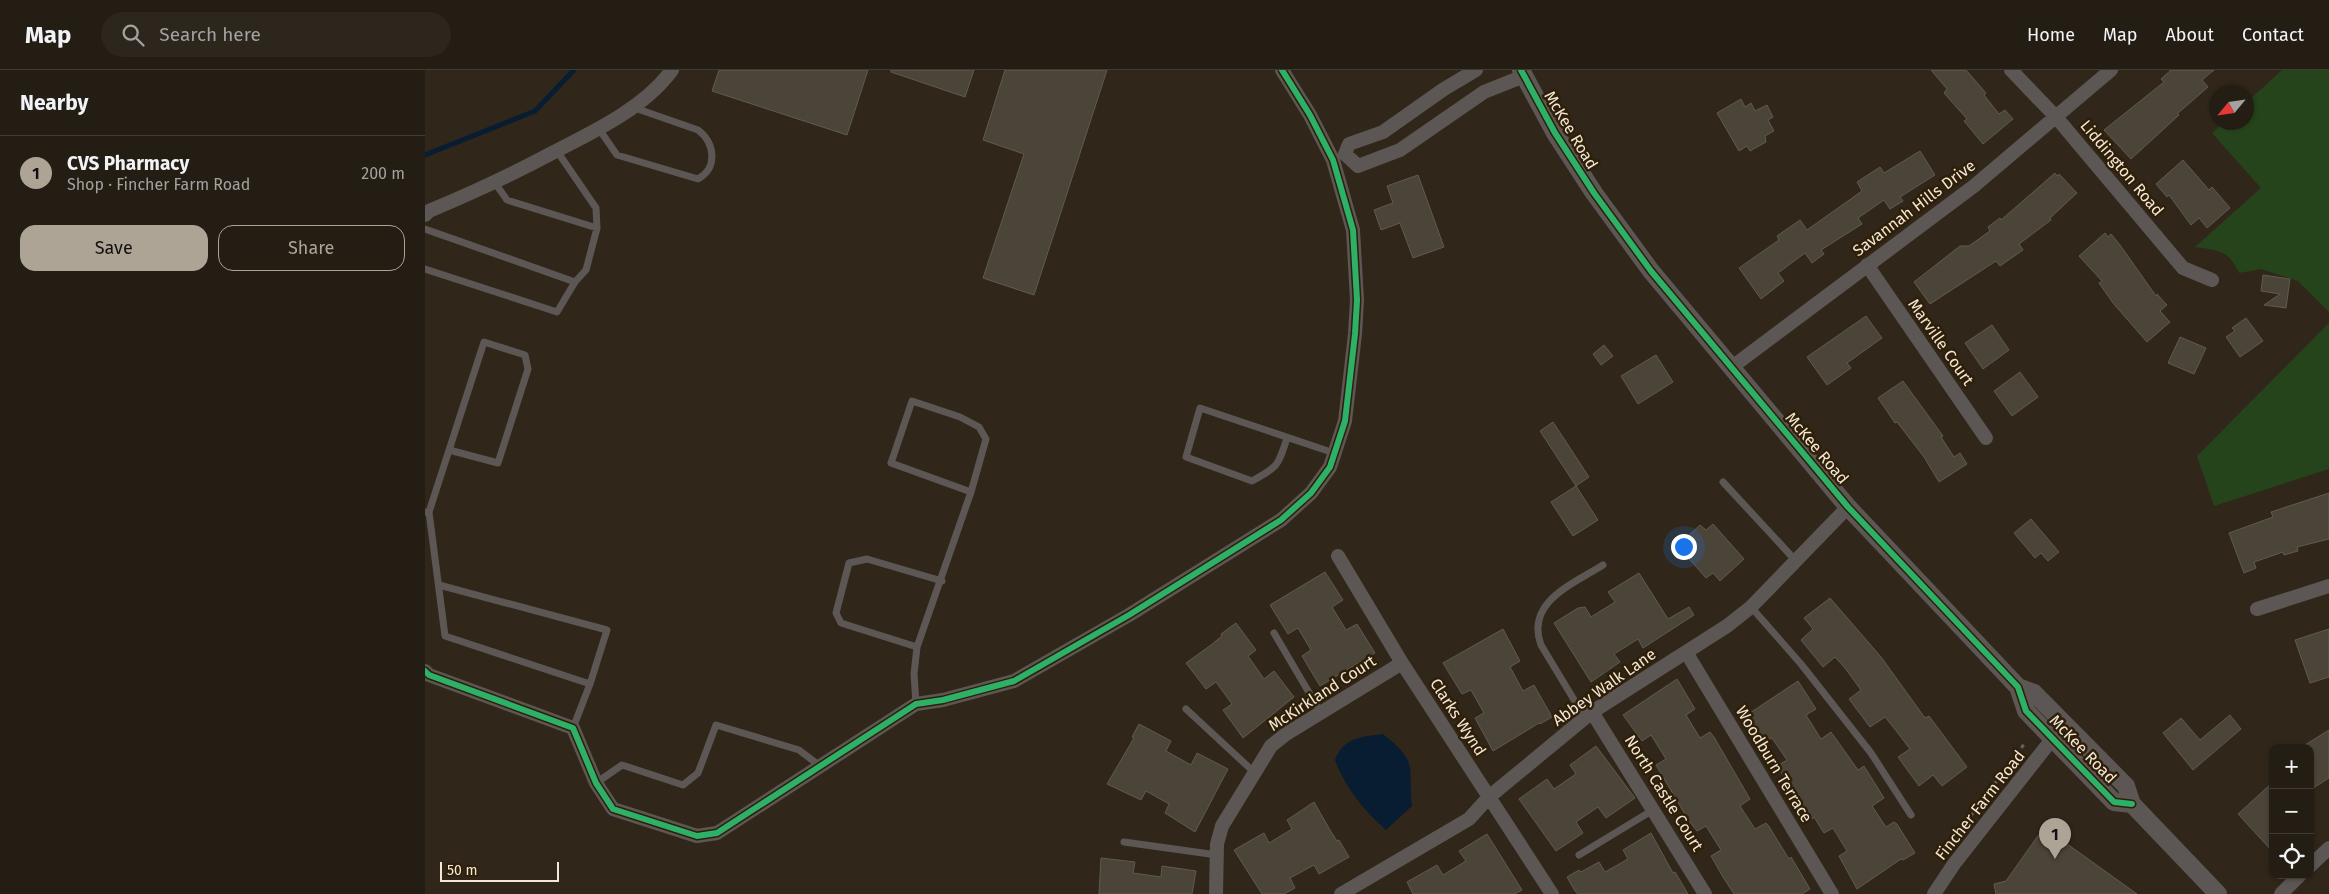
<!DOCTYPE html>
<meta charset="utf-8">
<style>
:root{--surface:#241d14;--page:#2c261d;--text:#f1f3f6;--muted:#a3a2a0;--line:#413b34;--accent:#aea496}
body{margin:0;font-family:"Fira Sans",sans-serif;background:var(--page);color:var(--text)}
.controls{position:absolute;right:15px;bottom:15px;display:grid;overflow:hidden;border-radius:10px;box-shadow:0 1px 4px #0004}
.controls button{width:45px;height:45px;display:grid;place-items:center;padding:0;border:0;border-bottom:1px solid var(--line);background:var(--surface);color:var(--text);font:25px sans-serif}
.compass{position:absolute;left:1784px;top:15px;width:45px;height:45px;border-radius:50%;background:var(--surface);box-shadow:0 1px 4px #0004;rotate:241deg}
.scale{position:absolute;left:15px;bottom:12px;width:119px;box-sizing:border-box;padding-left:5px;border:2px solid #f2e7d9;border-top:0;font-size:14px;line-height:18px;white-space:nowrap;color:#f2e7d9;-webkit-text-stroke:4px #2f1f07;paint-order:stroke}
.you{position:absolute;left:1258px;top:476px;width:18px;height:18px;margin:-12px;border:4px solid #fff;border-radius:50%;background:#1a73e8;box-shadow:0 0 0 8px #1a73e833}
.badge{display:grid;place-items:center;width:32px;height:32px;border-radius:50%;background:var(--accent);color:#111;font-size:16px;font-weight:700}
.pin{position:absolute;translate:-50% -41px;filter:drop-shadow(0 1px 2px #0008)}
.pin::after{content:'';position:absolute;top:26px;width:18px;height:15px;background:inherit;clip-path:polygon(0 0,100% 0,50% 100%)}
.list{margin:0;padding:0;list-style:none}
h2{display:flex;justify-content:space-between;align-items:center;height:65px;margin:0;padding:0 20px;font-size:21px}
h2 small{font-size:16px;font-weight:400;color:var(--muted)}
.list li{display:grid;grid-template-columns:32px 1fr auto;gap:15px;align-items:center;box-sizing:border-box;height:75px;padding:0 20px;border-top:1px solid var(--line)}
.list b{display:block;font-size:19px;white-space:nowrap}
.list p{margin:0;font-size:16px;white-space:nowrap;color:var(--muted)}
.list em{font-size:16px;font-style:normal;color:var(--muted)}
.actions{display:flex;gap:10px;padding:15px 20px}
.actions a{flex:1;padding:11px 0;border:1px solid var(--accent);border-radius:15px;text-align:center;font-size:18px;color:var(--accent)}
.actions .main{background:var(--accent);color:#111}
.icon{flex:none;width:28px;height:28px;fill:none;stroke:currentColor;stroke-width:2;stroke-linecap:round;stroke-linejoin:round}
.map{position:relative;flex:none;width:1904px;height:824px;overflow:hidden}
header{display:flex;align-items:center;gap:30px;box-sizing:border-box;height:70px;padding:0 25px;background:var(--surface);border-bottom:1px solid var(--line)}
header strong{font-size:24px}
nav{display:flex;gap:28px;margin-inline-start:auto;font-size:18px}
.search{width:350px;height:45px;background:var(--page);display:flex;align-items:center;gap:12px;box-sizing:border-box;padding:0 18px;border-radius:28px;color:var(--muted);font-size:19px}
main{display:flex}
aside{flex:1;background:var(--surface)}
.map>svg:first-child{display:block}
</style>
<header>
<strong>Map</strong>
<div class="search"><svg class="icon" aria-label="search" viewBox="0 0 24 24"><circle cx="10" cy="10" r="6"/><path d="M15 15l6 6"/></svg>Search here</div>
<nav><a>Home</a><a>Map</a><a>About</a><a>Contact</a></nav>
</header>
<main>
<aside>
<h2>Nearby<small></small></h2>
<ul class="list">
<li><span class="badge">1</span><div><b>CVS Pharmacy</b><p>Shop · Fincher Farm Road</p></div><em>200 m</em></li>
</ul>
<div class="actions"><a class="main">Save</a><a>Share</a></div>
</aside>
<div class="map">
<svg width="1904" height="824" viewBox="0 0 1904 824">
<rect width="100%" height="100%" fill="#30271a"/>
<!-- green -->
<path fill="#25441b" d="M 1857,0 L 1904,0 L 1904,242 L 1873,211 L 1836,199 L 1814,203 C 1803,179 1794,181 1770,177 L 1836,118 L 1787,63 L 1798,53 L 1822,52 L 1822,32 Z
M 1904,253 L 1904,399 L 1789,436 L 1772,386 Z"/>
<!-- water -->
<path fill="#081d31" d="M 958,664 C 994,692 983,696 987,736 L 961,760 C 939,741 920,717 910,690 C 919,667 936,667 958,664 Z"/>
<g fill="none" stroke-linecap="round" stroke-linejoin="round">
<!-- stream -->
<path stroke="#081d31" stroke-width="5" d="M 0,85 L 110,41 L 149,0"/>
</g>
<!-- building -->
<path fill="#4b4439" stroke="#625a50" d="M 294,0 L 443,0 L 422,65 L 287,21 Z
M 466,0 L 549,0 L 540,27 L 466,2 Z
M 580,0 L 682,0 L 609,225 L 558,208 L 599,84 L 558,70 Z
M 1506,0 L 1541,0 L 1561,23 L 1559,25 L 1574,44 L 1580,40 L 1588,49 L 1558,74 L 1539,51 L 1542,49 L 1519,23 L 1522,19 Z
M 1746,0 L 1789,0 L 1777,10 L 1783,17 L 1752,44 L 1754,45 L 1706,89 L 1679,60 L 1739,12 L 1736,9 Z
M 1316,29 L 1320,37 L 1326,33 L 1330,41 L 1342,35 L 1348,47 L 1343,50 L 1349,61 L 1340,66 L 1341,72 L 1325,81 L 1322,76 L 1314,81 L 1292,43 Z
M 1495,81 L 1510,105 L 1475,127 L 1478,131 L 1465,139 L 1459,130 L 1433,148 L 1437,154 L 1396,180 L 1399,184 L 1387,193 L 1380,183 L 1353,203 L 1359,211 L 1336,229 L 1314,198 L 1354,170 L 1352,166 L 1375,150 L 1382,160 L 1437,121 L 1432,112 L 1455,97 L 1459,103 Z
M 1758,90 L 1784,120 L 1787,117 L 1805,138 L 1782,158 L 1774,148 L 1766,155 L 1744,125 L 1742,127 L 1731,114 Z
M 1630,103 L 1632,106 L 1634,104 L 1652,123 L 1625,148 L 1626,150 L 1594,174 L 1598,180 L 1575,196 L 1571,191 L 1505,234 L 1489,212 L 1535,176 L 1544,176 L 1565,161 L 1563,157 L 1575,148 L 1576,150 Z
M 993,105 L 1019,177 L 988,188 L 975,153 L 956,160 L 949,140 L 968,133 L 962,116 Z
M 1680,163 L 1683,167 L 1686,164 L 1695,175 L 1731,226 L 1732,224 L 1742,235 L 1735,241 L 1745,252 L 1722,272 L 1688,233 L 1674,213 L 1677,211 L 1654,186 Z
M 1838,205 L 1865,209 L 1861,238 L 1839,235 L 1855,224 L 1836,221 Z
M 1441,246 L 1457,268 L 1422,293 L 1426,298 L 1402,315 L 1382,287 Z
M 1821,248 L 1838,271 L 1815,287 L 1801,267 L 1810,261 L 1807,258 Z
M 1567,255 L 1584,280 L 1558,299 L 1540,273 Z
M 1755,267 L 1781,278 L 1769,304 L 1743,293 Z
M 1179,275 L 1188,286 L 1176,295 L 1168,284 Z
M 1231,285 L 1248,312 L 1213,334 L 1196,306 Z
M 1595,302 L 1613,327 L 1587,346 L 1569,321 Z
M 1478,311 L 1518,366 L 1516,367 L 1529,387 L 1535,383 L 1542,394 L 1514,412 L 1499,387 L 1472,352 L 1470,353 L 1453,328 Z
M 1128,352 L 1164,407 L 1151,416 L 1115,361 Z
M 1151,416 L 1173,450 L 1148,466 L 1126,432 Z
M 1904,423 L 1904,469 L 1872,477 L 1873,481 L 1859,485 L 1858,482 L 1829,492 L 1831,498 L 1819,503 L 1804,463 L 1848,447 L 1846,442 Z
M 1606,449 L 1634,482 L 1623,491 L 1616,483 L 1610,488 L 1589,463 Z
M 1288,454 L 1319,489 L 1295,511 L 1288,503 L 1281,508 L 1258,482 L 1269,472 L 1263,466 L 1275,455 L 1281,460 Z
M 900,502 L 918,530 L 907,537 L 921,560 L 932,554 L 950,583 L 895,616 L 877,586 L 886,580 L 873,558 L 863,564 L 845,535 Z
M 1214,503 L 1243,549 L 1264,537 L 1269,545 L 1218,578 L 1213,569 L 1189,584 L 1195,592 L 1166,612 L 1129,553 L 1153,538 L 1160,537 L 1166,547 L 1190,532 L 1183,522 Z
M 1405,528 L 1456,587 L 1500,648 L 1504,646 L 1542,697 L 1517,716 L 1508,705 L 1494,716 L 1473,687 L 1485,679 L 1469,658 L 1460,647 L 1445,657 L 1424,629 L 1436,620 L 1420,598 L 1410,587 L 1398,597 L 1376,570 L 1388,559 L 1379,548 Z
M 811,553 L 831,580 L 823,586 L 839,609 L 849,601 L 869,627 L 818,668 L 798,640 L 807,634 L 791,612 L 781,619 L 761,593 L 786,575 L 797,566 L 796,564 Z
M 1078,559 L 1095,591 L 1085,597 L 1098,621 L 1109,615 L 1127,647 L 1115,654 L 1114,653 L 1068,681 L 1050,648 L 1059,643 L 1046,620 L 1037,624 L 1018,593 Z
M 1904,559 L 1904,607 L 1885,613 L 1870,570 Z
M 1252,609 L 1270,639 L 1261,645 L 1275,668 L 1285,662 L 1289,667 L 1325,729 L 1315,736 L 1330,759 L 1341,753 L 1343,755 L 1364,789 L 1366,787 L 1385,819 L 1377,824 L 1309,824 L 1298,807 L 1286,786 L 1296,780 L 1281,756 L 1272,761 L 1264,751 L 1231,695 L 1241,689 L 1226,665 L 1217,671 L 1198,645 Z
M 1373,611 L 1391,639 L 1381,645 L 1396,669 L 1406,662 L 1433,700 L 1439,696 L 1459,728 L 1447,736 L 1461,757 L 1469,752 L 1472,754 L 1490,783 L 1478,790 L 1476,789 L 1432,819 L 1414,786 L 1422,781 L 1408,758 L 1399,763 L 1389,747 L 1387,749 L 1352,696 L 1362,690 L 1347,668 L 1338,673 L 1319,647 Z
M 1805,645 L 1816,659 L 1768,700 L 1738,663 L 1756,648 L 1775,670 Z
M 714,654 L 746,671 L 741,681 L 766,695 L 772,683 L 803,699 L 770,762 L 740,743 L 744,734 L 721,721 L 716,730 L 682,714 L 709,668 L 707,667 Z
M 1904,660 L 1904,708 L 1885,720 L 1885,678 L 1880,675 Z
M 1171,676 L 1210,728 L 1181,748 L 1173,737 L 1151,752 L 1158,763 L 1131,781 L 1094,729 L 1122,709 L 1129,719 L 1151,704 L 1145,695 Z
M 1848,712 L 1848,782 L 1813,744 Z
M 889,732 L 905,760 L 912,771 L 914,770 L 924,787 L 894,804 L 889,795 L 865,808 L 870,818 L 859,824 L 837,824 L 809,780 L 839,763 L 844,773 L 867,759 L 862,750 Z
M 1622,753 L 1641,766 L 1638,771 L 1712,824 L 1571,824 L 1569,814 L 1581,811 Z
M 1226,763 L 1248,803 L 1250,802 L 1263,824 L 1153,824 L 1150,821 L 1142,807 L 1154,800 L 1156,802 L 1174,792 L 1180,802 L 1203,789 L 1198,780 Z
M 1062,764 L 1097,820 L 1090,824 L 988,824 L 982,812 L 1012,795 L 1018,805 L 1041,791 L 1034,781 Z
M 676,788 L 710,792 L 708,803 L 736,807 L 737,796 L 771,801 L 767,824 L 674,824 Z"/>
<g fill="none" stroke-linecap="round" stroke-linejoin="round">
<!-- path -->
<path stroke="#68625e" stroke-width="3" stroke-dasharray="4 2.5" stroke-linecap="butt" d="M 1542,751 L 1600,673"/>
<!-- service -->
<path stroke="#5c5755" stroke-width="7" d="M 174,59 L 192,85 L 273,109 C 293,98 290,73 273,60 L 207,37
M 70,113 L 82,130 L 172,158
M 0,159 L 150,212
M 0,199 L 132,242 L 150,212 L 161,200 L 172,158 L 171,138 L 132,81
M 862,368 C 853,396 853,397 827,411 L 761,387 L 775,338 L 909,383
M 1298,412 L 1371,491
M 0,442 L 4,442 L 59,272 L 100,285 L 103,299 L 73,393 L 24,380
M 4,442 L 20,566 L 165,614 L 182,560 L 14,515
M 1326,537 L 1376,594 L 1446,683 L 1486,745
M 849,563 L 896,643
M 492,577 L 416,553 L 411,543 L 424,493 L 442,489 L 517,511
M 491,634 L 489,604 L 492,577 L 546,422 L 561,369 L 554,357 L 535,347 L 487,331 L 466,393 L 546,422
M 761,639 L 830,703
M 1160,648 L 1116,575 C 1100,532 1148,514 1178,495
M 148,658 L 165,614
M 171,713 L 197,695 L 258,715 L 273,703 L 291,655 L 374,680 L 395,696
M 699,772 L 792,785
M 1154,785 L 1228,740"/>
<!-- minor -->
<path stroke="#5c5755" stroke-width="14" d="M 1051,0 L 1019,19 L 958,62 L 924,74 L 920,84 L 933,96 L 975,80 L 1059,22 L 1099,6
M 1586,0 L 1631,47 L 1758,198 L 1787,210
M 0,145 L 4,141 C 47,123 88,104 129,82 C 170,61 219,38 247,0
M 1442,195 L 1561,368
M 1307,297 L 1549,116 L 1686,0
M 913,486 L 977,593 L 1127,824
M 1832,539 L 1904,516
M 1261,582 L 1407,824
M 0,601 L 4,605 L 148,658 L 171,713 L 188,739 L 272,766 L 292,763 L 491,634 L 518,630 L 589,611 L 704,545 L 856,450 L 886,423 L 905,397 L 920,351 L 930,264 L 932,230 L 928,160 L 908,90 L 885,45 L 857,0
M 1167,642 L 1280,824
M 1885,796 L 1904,778
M 791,824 L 792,774 L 797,756 L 846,676 L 861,664 L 977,593
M 916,824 L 1044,749 L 1064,727 L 1167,642 L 1302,556 L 1326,537 L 1423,437
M 1509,824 L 1529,794 L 1628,668
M 1856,824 L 1875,805"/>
<!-- tertiary -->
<path stroke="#5c5755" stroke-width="18" d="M 1096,0 L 1130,63 L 1169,123 L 1226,201 L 1423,437 L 1593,617 L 1601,641 L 1689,732 L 1707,734
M 1593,617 L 1609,623 L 1701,716 L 1707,734 L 1793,824"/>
<!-- cycleway casing -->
<g stroke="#2f1f07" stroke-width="9">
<path id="cycleway" d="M 1096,0 L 1130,63 L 1169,123 L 1226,201 L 1423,437 L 1593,617 L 1601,641 L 1689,732 L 1707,734
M 0,601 L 4,605 L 148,658 L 171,713 L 188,739 L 272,766 L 292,763 L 491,634 L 518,630 L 589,611 L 704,545 L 856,450 L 886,423 L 905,397 L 920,351 L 930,264 L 932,230 L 928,160 L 908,90 L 885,45 L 857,0"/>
</g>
<!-- cycleway -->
<use href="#cycleway" stroke="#2db169" stroke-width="6"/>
</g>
<g text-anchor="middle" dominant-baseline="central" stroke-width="5" stroke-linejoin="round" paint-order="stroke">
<!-- street labels -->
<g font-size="16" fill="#f2e7d9" stroke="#2f1f07">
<text transform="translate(1146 60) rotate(59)">McKee Road</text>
<text transform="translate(1697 98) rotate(50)">Liddington Road</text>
<text transform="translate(1489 138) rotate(-37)">Savannah Hills Drive</text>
<text transform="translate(1516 272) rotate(55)">Marville Court</text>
<text transform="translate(1392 378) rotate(50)">McKee Road</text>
<text transform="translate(1179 617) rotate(-35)">Abbey Walk Lane</text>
<text transform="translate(897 623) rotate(-33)">McKirkland Court</text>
<text transform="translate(1033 647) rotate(57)">Clarks Wynd</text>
<text transform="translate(1658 679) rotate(46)">McKee Road</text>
<text transform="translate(1349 694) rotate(59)">Woodburn Terrace</text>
<text transform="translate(1239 723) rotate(58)">North Castle Court</text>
<text transform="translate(1555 735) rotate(-52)">Fincher Farm Road</text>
</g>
</g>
</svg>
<div class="controls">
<button>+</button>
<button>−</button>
<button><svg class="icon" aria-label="locate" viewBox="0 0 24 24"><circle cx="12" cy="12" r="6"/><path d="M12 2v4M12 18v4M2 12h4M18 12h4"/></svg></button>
</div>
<svg class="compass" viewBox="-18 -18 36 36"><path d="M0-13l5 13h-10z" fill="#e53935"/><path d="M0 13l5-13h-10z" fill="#a3a2a0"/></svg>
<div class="scale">50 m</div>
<div class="you"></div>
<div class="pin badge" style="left:1630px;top:789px">1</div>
</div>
</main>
